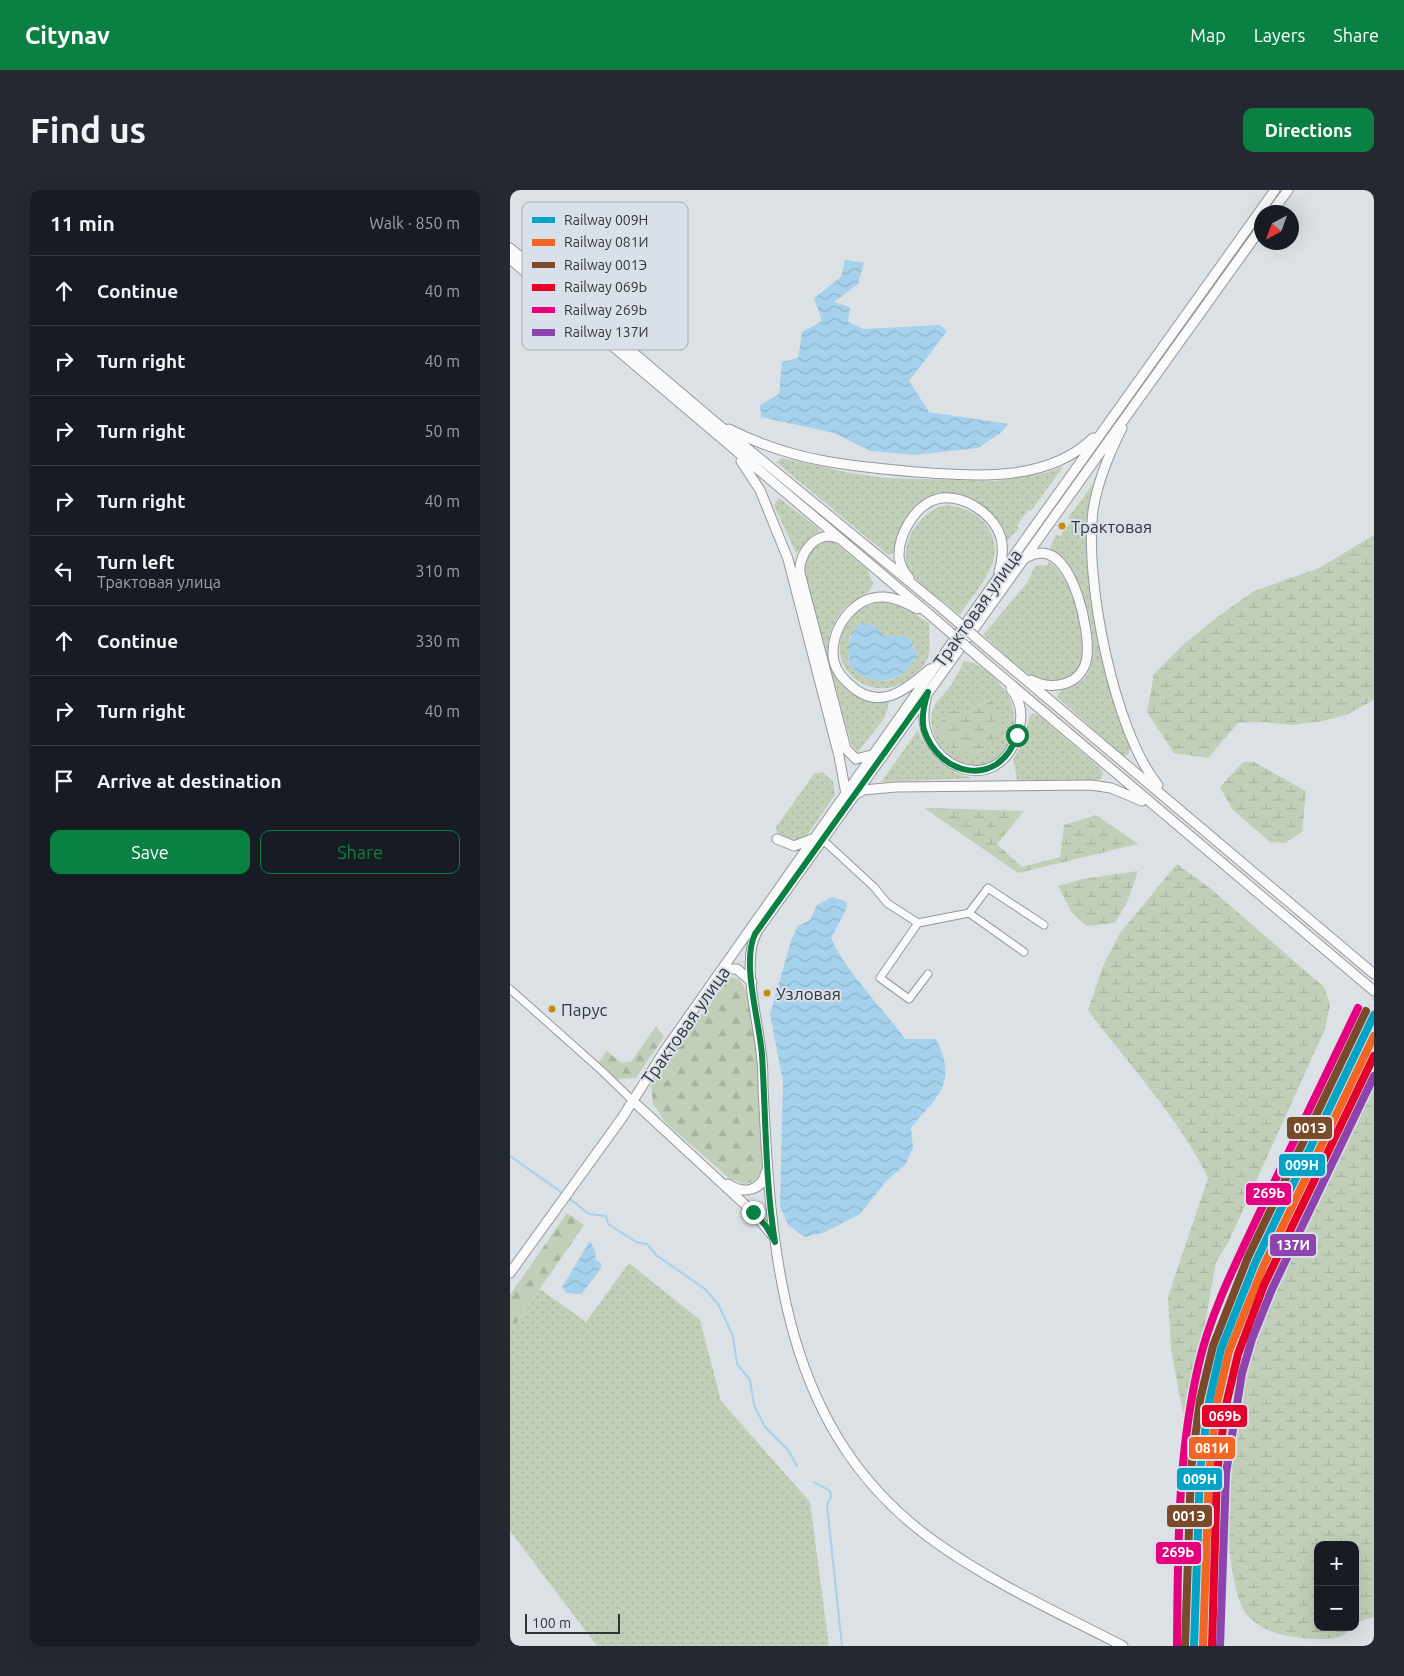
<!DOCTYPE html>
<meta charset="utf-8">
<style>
:root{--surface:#171b24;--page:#242831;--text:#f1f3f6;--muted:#9ea1a6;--line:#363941;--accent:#0b8043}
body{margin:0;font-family:Ubuntu,sans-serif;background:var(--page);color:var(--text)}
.controls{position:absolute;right:15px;bottom:15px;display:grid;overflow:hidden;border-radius:10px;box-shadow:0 5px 20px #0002}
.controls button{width:45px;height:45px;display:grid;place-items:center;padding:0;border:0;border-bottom:1px solid var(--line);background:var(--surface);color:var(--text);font:25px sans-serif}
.compass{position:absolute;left:744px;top:15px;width:45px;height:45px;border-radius:50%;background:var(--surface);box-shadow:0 5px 20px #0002;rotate:221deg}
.scale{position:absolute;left:15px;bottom:12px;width:95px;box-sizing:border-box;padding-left:5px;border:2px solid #323538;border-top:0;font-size:14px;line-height:18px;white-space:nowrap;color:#323538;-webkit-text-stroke:4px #d9e0e9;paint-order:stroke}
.stop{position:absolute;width:15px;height:15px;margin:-11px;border:4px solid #0b8043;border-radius:50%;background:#fff}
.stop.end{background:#0b8043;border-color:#fff;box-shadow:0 1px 5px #0008}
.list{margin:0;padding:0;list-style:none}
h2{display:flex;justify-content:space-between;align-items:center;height:65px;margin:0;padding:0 20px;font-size:21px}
h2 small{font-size:16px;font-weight:400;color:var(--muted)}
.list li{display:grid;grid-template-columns:32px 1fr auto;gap:15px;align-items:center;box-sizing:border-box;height:70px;padding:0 20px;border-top:1px solid var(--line)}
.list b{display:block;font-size:19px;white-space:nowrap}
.list p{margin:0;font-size:16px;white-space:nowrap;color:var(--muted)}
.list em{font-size:16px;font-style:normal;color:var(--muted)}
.actions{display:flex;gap:10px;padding:15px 20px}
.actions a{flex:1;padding:11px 0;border:1px solid var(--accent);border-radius:10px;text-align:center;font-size:18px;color:var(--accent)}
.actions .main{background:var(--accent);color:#fff}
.icon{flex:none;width:28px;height:28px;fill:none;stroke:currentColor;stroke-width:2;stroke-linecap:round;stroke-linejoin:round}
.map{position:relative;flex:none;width:864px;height:1456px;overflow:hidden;border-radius:10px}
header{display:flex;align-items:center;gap:30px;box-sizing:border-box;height:70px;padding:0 25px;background:var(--accent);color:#fff}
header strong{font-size:24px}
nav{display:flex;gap:28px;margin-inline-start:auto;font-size:18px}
.intro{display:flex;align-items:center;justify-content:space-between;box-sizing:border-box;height:120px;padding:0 30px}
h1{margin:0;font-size:35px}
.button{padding:12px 22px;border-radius:10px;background:var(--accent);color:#fff;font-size:18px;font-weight:700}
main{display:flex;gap:30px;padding:0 30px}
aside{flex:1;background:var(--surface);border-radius:10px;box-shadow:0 5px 20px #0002}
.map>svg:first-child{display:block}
</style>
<header>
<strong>Citynav</strong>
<nav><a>Map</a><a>Layers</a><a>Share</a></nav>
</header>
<div class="intro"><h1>Find us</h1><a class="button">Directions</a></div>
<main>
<aside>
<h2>11 min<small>Walk · 850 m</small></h2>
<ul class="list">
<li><svg class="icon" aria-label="ahead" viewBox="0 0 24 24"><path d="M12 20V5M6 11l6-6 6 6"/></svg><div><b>Continue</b></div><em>40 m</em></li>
<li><svg class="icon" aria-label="right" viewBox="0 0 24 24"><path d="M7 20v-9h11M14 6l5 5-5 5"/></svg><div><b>Turn right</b></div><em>40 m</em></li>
<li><svg class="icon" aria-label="right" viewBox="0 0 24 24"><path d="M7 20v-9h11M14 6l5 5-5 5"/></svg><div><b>Turn right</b></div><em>50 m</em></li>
<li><svg class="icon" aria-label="right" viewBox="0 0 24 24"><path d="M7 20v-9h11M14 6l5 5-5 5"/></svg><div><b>Turn right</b></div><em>40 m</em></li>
<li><svg class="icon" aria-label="left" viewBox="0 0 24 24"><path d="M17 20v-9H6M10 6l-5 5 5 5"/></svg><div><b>Turn left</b><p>Трактовая улица</p></div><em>310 m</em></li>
<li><svg class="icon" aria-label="ahead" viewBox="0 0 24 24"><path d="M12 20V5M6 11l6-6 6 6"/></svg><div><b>Continue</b></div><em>330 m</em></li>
<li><svg class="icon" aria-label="right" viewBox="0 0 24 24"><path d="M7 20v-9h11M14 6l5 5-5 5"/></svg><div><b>Turn right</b></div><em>40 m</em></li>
<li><svg class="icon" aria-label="arrive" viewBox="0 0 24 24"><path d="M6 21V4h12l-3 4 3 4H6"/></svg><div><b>Arrive at destination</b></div></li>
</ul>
<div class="actions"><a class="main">Save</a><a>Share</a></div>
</aside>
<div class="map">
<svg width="864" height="1456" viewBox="0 0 864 1456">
<defs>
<pattern id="grass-dots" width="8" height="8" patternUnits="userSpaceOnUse" patternTransform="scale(1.25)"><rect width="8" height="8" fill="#c2cfb8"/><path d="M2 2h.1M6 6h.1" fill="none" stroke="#a7b29f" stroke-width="1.8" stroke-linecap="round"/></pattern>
<pattern id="forest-firs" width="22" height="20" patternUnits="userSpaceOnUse" patternTransform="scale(1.25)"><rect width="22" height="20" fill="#c2cfb8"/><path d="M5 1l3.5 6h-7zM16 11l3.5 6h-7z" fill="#a7b29f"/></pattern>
<pattern id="wetland-marsh" width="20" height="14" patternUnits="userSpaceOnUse" patternTransform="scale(1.25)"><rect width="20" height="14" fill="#c2cfb8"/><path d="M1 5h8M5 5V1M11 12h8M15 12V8" fill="none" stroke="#a7b29f"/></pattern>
<pattern id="water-waves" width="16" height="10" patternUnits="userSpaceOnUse" patternTransform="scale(1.25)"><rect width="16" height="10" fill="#a5d1ec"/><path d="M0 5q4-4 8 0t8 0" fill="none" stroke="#8eb4cb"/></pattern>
</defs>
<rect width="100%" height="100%" fill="#dce1e6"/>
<!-- grass -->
<path fill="url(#grass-dots)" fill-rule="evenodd" d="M 272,268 L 346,284 L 377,288 L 485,291 L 531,284 L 553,277 L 521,321 L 518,320 L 507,336 L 509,338 L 497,351 C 484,316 465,304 427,307 L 391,344 L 382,364 L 378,365 L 266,272 Z
M 588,287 L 581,309 L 578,338 L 607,517 L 620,555 L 619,563 L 616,566 L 611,564 L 547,507 C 551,496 570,496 577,485 C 593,459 575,397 558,374 C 553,367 547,364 540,359 L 546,344 L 550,346 L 562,331 L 558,328 Z
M 269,308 L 308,338 L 311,343 L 286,363 L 264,315 Z
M 437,315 C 470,318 496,346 480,379 C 473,395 459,410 450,425 C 440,416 404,391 399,381 C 387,355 410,319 437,315 Z
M 322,350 L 357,379 L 363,393 C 361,407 341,410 333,420 C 298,464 328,508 379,512 L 375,527 L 348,562 L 342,556 L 292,385 C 296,367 301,353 322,350 Z
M 538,371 C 562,384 580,447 573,473 C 570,481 561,487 553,490 C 543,493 533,492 524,487 C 505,477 489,458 473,445 L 517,393 L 525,376 L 538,375 Z
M 373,412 L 391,416 L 419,433 C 419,444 421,456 418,467 C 415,475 410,480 404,485 C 367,519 314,482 334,438 C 342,422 356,414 373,412 ZM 340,446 L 398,447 C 403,453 402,459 408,465 C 386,499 364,498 338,470 Z
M 454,471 C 470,473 483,484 493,498 C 527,539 477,609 432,558 C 424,549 420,535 422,523 C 423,513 436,503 441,495 C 446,488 450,479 454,471 Z
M 523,523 L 530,526 L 591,579 L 593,585 L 591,589 L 584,591 L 507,590 L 503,569 L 513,552 L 520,525 Z
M 408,540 C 417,566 438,586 466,588 L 371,592 Z
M 312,582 L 323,591 L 325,605 L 293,651 L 279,652 L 267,643 L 266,637 L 304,584 Z
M 119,1073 L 190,1130 L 211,1211 L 300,1312 L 319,1456 L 87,1456 L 0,1341 L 0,1142 L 30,1099 L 76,1132 Z"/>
<!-- forest -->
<path fill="url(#forest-firs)" d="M 221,787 L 229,789 L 235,798 L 252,863 L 252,979 L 247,991 L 234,994 L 219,988 L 155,932 L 143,914 L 141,896 L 157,868 Z
M 146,836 L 154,847 L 126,888 L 107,889 L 88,873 L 97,861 L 111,873 L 121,872 Z
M 57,1023 L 74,1035 L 0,1142 L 0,1105 Z"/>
<!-- wetland -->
<path fill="url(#wetland-marsh)" d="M 864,345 L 864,510 L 836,525 L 813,531 L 781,535 L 752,532 L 728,533 L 698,568 L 664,563 L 637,522 L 644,484 L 674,454 L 706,428 L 744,401 L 809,378 Z
M 466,508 L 482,511 L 492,529 L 481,555 L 469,564 L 446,563 L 428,539 C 437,521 436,512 456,524 Z
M 733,572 L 744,572 L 796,601 L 792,642 L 775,653 L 760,652 L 722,619 L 710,597 Z
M 414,618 L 514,621 L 487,654 L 512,677 L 550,667 L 554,635 L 586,625 L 628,654 L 508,683 Z
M 667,674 L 701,699 L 814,797 L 820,814 L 815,839 L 719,1051 L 706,1072 L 684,1196 L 673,1223 L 661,1159 L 658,1107 L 698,988 C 670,929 617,873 578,820 L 593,776 L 610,743 Z
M 628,681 L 618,710 L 605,733 L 577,736 L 562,723 L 548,696 L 572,689 Z
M 864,890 L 864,1427 L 845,1433 L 845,1355 L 808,1355 L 808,1437 L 841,1437 C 838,1440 836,1444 833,1445 C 824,1451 795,1449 784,1447 C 767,1445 749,1438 737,1425 C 711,1394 714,1239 723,1198 C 737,1131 769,1069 797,1007 C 808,982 816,954 830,931 C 839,916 851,901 864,890 Z"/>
<!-- water -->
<path fill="url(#water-waves)" d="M 335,70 L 354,73 L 348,94 L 324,112 L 340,117 L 338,132 L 354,139 L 430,135 L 437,141 L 399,191 L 419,222 L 498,234 L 492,242 L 468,258 L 404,265 L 361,261 L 324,243 L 251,227 L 250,215 L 269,204 L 272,172 L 288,168 L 292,142 L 312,131 L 304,108 L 331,87 Z
M 350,433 L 366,436 L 373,446 L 398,447 C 403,453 402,459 408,465 C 391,493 366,500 341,477 C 335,460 339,447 350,433 Z
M 322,707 L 337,712 L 336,720 L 321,748 C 338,786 371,815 395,849 L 426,849 C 449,895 427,905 401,938 L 403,958 L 395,975 L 377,990 L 350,1024 L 315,1042 L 295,1047 L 278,1035 L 270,1016 L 273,891 L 260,824 L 281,751 L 288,736 L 300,730 L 307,715 Z
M 80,1051 L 86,1062 L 85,1069 L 92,1074 C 88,1086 78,1093 72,1104 L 56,1103 L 52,1097 Z"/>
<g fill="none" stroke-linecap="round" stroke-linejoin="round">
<!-- stream -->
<path stroke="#a5d1ec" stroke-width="2" d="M 0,966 L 51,1002
M 60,1009 L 79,1024 L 96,1026 L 98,1034 L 126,1052 L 137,1054 L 146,1065 L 195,1099 L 208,1114 L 223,1146 L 227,1174 L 240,1190 L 244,1215 L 255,1237 L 278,1260 L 287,1276
M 304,1292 L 320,1301 L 321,1307 L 317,1315 L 332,1456"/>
<!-- minor casing -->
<g stroke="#95989c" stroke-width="9">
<path id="minor" d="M 313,650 L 364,697 L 377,713 L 408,733 L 459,723 L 478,698 L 534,735
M 459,723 L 514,762
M 408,733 L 370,788 L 399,809 L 418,784
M 0,799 L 92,881 L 123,911"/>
</g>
<!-- major casing -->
<g stroke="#95989c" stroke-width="11">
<path id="major" d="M 762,22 L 778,0
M 0,58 L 204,231 L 434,420
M 0,69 L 426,430
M 612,238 C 599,264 587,292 583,321 C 574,389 604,542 648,595
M 219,239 C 282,271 338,276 406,282 C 465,286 537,293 583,248
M 231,271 L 250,300 L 278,369 L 329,566 L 336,604
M 327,348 C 306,340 288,364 290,383 L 336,559 L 346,569 L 365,564
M 514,369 C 519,366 526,363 532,363 C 564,364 580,441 577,466 C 574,494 544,502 521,490
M 399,388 C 394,382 390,375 389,367 C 388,345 405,315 427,309 C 453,303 484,324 491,348 C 494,360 492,371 489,382
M 407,419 C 397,413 386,408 375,407 C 346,405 323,435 323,463 C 323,475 329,485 338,493 C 368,523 395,501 420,479
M 478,458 L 864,784
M 471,469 L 864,801
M 416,509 C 399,574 490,616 509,539 C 513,524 511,511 501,499
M 347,604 L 353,600 L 386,597 L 581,595 L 601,598 L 632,611
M 267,649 L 284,656 L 302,649
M 212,783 L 220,779 L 227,779 L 242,792
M 123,911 L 243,1022 L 262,1045
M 218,994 C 232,1004 252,1002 256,982
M 0,1083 L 112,928 L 155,860 L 487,389 L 765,0
M 613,1456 C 549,1423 482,1393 424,1351 C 272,1242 261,1067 253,897 C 253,885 253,873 251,862 C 248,829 230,769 248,740 L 752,37"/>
</g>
<!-- minor -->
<use href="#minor" stroke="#fafafb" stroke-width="7"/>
<!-- major -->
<use href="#major" stroke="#fafafb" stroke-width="9"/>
<!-- rail -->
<path stroke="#cacccd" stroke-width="2" stroke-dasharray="2.5 5" stroke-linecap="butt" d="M 676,1456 C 678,1357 676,1260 702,1164 C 716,1111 742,1063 765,1014 C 798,945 833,876 864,806
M 694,1456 C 696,1363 693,1272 715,1181 C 728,1128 754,1077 777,1027 C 806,967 834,906 864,847"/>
<!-- major-bridge casing -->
<g stroke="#95989c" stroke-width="11" stroke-linecap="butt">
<path id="major-bridge" d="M 434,420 L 478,458
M 426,430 L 471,469"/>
</g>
<!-- major-bridge -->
<use href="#major-bridge" stroke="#fafafb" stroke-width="9"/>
<!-- rail-1 casing -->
<g stroke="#d9e0e9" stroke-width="11">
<path id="rail-1" d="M 684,1456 L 690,1281 L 699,1212 L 711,1159 L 746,1071 L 864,825"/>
</g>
<!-- rail-2 casing -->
<g stroke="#d9e0e9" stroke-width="11">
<path id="rail-2" d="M 693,1456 L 699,1282 L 707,1213 L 719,1161 L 754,1075 L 864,846"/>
</g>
<!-- rail-3 casing -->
<g stroke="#d9e0e9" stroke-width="11">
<path id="rail-3" d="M 675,1456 L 681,1280 L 690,1210 L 703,1156 L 738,1067 L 856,821"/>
</g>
<!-- rail-4 casing -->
<g stroke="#d9e0e9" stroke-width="11">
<path id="rail-4" d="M 702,1456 L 707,1282 L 716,1215 L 728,1164 L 754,1095 L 864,866"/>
</g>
<!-- rail-5 casing -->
<g stroke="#d9e0e9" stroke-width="11">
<path id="rail-5" d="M 667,1456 C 668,1361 667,1266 689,1173 C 701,1122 726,1073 748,1026 C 781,956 815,887 848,818"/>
</g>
<!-- rail-6 casing -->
<g stroke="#d9e0e9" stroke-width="11">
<path id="rail-6" d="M 710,1456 L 716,1283 L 732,1183 L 742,1149 L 762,1099 L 864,886"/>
</g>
<!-- rail-1 -->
<use href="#rail-1" stroke="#02a3c6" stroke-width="8"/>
<!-- rail-2 -->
<use href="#rail-2" stroke="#f26522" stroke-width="8"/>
<!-- rail-3 -->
<use href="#rail-3" stroke="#7a4b2a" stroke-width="8"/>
<!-- rail-4 -->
<use href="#rail-4" stroke="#e4002b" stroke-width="8"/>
<!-- rail-5 -->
<use href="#rail-5" stroke="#e5007d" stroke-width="8"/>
<!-- rail-6 -->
<use href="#rail-6" stroke="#8e44ad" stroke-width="8"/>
</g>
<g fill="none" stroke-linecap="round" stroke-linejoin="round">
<!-- route -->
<path stroke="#0b8043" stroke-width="6" d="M 243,1022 L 256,1036 L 265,1052 C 255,990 256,928 252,865 C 250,833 231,773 245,744 L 418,502 C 414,514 411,528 414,540 C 429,586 489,600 507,545"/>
</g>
<!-- markers -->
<g fill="#c68a0e" stroke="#d9e0e9" stroke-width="2">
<circle cx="552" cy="336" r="4.5"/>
<circle cx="257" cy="803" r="4.5"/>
<circle cx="42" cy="819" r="4.5"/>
</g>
<g text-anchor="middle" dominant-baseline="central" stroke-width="4" stroke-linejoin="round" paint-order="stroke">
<!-- bus labels -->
<g font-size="17" fill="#323538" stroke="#d9e0e9" text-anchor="start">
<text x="561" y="336">Трактовая</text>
<text x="266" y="803">Узловая</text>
<text x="51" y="819">Парус</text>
</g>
<!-- street labels -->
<g font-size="18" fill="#323538" stroke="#d9e0e9">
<text transform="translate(467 418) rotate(-55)">Трактовая улица</text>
<text transform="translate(175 835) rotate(-55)">Трактовая улица</text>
</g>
</g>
<!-- legend -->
<rect x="12" y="12" width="166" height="148" rx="8" fill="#d9e0e9" stroke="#a7adb4" stroke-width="1"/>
<rect x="22" y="27" width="23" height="6" fill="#02a3c6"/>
<rect x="22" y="49" width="23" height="7" fill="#f26522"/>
<rect x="22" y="72" width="23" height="6" fill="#7a4b2a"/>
<rect x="22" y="94" width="23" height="7" fill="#e4002b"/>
<rect x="22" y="117" width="23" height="6" fill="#e5007d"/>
<rect x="22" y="139" width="23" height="7" fill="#8e44ad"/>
<g font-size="14" fill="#323538">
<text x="54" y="35">Railway 009Н</text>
<text x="54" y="57">Railway 081И</text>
<text x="54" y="80">Railway 001Э</text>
<text x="54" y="102">Railway 069Ь</text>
<text x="54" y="125">Railway 269Ь</text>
<text x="54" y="147">Railway 137И</text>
</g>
<g stroke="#d9e0e9" stroke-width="2">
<rect x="776" y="926" width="47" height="24" rx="5" fill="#7a4b2a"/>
<rect x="768" y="963" width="48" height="24" rx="5" fill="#02a3c6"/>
<rect x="735" y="992" width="47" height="24" rx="5" fill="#e5007d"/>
<rect x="759" y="1043" width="48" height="24" rx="5" fill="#8e44ad"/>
<rect x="691" y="1214" width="47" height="24" rx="5" fill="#e4002b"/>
<rect x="678" y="1246" width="48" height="24" rx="5" fill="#f26522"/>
<rect x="666" y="1277" width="47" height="24" rx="5" fill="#02a3c6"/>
<rect x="656" y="1314" width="47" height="24" rx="5" fill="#7a4b2a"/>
<rect x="645" y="1351" width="47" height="24" rx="5" fill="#e5007d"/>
</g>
<g font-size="14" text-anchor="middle" font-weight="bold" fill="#fff">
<text x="800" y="943">001Э</text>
<text x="792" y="980">009Н</text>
<text x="759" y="1008">269Ь</text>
<text x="783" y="1060">137И</text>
<text x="715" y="1231">069Ь</text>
<text x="702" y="1263">081И</text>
<text x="690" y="1294">009Н</text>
<text x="679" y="1331">001Э</text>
<text x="668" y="1367">269Ь</text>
</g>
</svg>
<div class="controls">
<button>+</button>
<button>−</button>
</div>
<svg class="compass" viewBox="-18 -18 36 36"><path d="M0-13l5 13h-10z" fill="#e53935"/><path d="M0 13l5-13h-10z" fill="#9ea1a6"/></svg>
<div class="scale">100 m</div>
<div class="stop" style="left:507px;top:545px"></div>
<div class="stop end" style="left:243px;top:1022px"></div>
</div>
</main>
